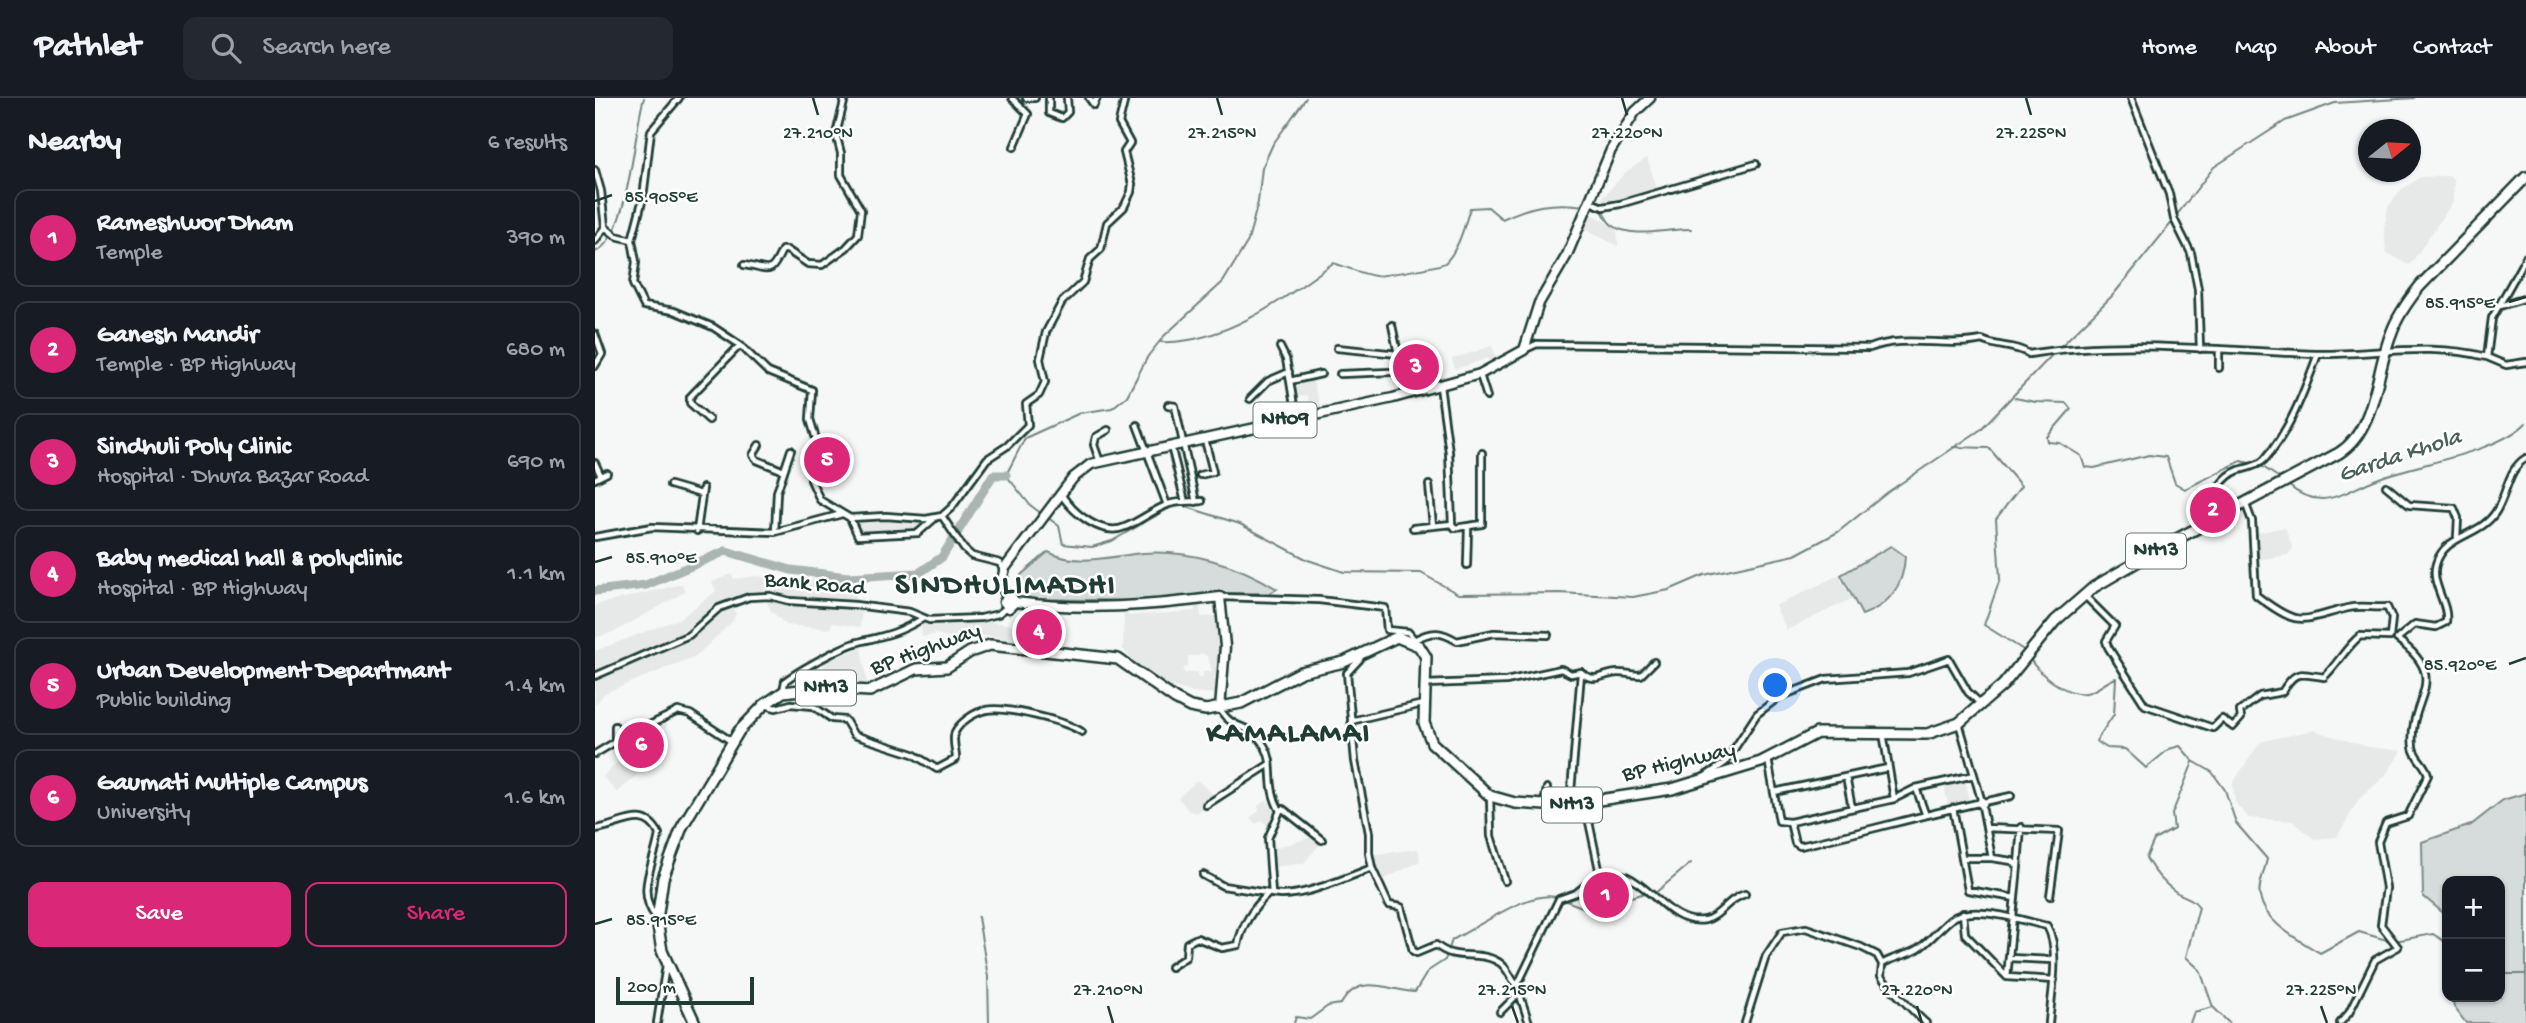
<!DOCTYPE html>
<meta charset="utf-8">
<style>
:root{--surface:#171b24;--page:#242831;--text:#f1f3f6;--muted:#9ea1a6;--line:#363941;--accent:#db2777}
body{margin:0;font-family:"Gochi Hand",sans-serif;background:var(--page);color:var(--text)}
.controls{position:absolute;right:21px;bottom:21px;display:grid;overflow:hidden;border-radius:14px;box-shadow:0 2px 5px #0004}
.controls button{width:63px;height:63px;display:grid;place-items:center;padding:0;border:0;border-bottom:2px solid var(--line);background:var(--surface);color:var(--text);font:35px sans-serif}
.compass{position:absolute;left:1763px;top:21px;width:63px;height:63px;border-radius:50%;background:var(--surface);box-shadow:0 2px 5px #0004;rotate:72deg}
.scale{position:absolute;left:21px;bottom:18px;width:138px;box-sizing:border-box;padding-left:7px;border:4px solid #1f3d34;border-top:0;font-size:19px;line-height:24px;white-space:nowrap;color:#1f3d34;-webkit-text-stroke:5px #fff;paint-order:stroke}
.you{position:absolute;left:1181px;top:588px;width:24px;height:24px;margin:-18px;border:5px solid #fff;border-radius:50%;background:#1a73e8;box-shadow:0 0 0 10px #1a73e833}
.badge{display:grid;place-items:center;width:46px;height:46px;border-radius:50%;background:var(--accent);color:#fff;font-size:23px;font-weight:700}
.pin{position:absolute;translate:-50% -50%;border:4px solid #fff;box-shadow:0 2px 7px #0006}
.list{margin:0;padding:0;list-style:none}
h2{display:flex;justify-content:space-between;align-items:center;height:91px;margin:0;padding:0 28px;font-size:30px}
h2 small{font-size:23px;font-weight:400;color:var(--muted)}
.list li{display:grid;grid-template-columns:46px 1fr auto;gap:21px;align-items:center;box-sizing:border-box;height:98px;margin:0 14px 14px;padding:0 14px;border:2px solid var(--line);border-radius:14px}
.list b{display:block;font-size:26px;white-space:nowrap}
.list p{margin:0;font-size:23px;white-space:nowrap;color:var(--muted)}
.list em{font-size:23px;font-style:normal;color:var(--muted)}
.actions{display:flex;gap:14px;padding:21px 28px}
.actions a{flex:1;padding:16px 0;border:2px solid var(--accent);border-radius:14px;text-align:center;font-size:24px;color:var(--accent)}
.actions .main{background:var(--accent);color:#fff}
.icon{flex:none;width:38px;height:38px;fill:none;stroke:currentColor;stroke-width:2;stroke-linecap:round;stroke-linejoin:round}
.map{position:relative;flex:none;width:1931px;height:925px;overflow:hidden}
header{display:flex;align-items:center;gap:42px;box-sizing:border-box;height:98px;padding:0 35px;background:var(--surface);border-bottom:2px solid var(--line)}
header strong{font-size:33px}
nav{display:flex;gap:38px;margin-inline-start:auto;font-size:24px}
.search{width:490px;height:63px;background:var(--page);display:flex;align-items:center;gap:18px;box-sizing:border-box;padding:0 24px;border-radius:14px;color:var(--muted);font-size:26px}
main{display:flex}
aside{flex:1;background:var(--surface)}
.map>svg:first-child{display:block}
</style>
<header>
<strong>Pathlet</strong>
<div class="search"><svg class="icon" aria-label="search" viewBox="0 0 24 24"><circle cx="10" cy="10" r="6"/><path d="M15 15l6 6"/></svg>Search here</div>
<nav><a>Home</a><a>Map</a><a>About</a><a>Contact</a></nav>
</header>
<main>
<aside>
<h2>Nearby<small>6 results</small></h2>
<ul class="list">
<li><span class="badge">1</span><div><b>Rameshwor Dham</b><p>Temple</p></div><em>390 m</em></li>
<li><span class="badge">2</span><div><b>Ganesh Mandir</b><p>Temple · BP Highway</p></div><em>680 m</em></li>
<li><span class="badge">3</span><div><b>Sindhuli Poly Clinic</b><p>Hospital · Dhura Bazar Road</p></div><em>690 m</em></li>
<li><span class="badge">4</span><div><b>Baby medical hall &amp; polyclinic</b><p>Hospital · BP Highway</p></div><em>1.1 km</em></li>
<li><span class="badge">5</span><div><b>Urban Development Departmant</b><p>Public building</p></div><em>1.4 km</em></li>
<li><span class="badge">6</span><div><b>Gaumati Multiple Campus</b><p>University</p></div><em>1.6 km</em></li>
</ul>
<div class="actions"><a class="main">Save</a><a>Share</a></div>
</aside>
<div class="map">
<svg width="1931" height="925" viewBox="0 0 1931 925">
<rect width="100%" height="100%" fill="#f6f7f7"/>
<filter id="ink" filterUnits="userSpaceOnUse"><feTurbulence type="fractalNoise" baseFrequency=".0143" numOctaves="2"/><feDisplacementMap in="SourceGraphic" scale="14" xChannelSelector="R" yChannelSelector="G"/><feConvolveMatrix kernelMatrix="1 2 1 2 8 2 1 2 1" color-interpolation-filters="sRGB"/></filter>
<g filter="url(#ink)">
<!-- built -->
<path fill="#e6e9e8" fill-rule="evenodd" d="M 1052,60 L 1062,91 L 1009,105 L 1007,100 L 1032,73 Z
M 1853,78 L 1859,82 L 1858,104 L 1816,165 L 1813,167 L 1791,154 L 1789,130 L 1793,109 L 1805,93 L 1825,79 Z
M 997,116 L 1022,131 L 1023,148 L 989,131 Z
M 897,248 L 903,264 L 897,267 L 893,260 L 860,271 L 857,261 Z
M 717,280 L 726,312 L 717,314 L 712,297 L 699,300 L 697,284 Z
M 291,420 L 330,424 L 330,427 L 321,433 L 262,435 L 259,423 Z
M 1690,429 L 1698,451 L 1693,457 L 1663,462 L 1661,435 Z
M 137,476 L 139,481 L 161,478 L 177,480 L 198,489 L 200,481 L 263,484 L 261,501 L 267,512 L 265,529 L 237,525 L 235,531 L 191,527 L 176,513 L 170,500 L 149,503 L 137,508 L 141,516 L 138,523 L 101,558 L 10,595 L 0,607 L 0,553 L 86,520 L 121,493 L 117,484 Z
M 1244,477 L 1256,501 L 1192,532 L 1180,508 Z
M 87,486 L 90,494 L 21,533 L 0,540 L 0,507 Z
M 623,503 L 627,539 L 621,596 L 597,594 L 558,583 L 528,551 L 529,511 ZM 622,505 L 623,518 L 606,519 L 605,507 ZM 600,509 L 600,513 L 533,518 L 533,513 ZM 605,555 L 613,558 L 617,574 L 608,574 L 608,580 L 603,580 L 603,574 L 589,575 L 588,570 L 593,569 L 593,558 L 604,558 Z
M 387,523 L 455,532 L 463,538 L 459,545 L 430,543 L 429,547 L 420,546 L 420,542 L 395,538 L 354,539 L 341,536 L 327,539 L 326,526 Z
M 266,550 L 273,590 L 238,586 L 227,565 Z
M 65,623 L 73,627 L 40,664 L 45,674 L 22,695 L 8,678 Z
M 1718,632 L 1773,649 L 1807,653 L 1790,678 L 1764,701 L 1742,739 L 1719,741 L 1698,723 L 1654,720 L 1640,705 L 1638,685 L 1665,644 Z
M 1370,681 L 1374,703 L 1353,708 L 1349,686 Z
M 602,682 L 623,701 L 602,715 L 594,713 L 583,700 Z
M 672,702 L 680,715 L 673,729 L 667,722 L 661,726 L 655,720 L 664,713 L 663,708 Z
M 717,739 L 726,745 L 709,765 L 678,769 L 676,751 Z
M 823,751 L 825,763 L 784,784 L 776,757 Z"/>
<!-- green -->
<path fill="#d6dcdb" stroke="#7a8c88" stroke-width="2" d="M 1296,448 L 1310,458 C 1309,486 1295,507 1267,517 L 1246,477 Z
M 453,454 C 483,469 516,458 548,455 C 594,452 643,466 682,491 L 675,495 L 617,496 L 546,503 L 437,501 L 429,497 L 426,477 Z
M 1931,695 L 1931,925 L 1871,925 L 1859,909 L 1857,899 L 1905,899 L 1905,783 L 1852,783 L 1852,818 L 1828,798 L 1827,744 L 1876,727 L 1908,702 Z"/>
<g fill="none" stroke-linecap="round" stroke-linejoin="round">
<!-- stream -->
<path stroke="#72857f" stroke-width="2" d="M 995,109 L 1004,110 C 1011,115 1010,122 1017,127 C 1037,142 1074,130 1096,131
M 1581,118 L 1619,69 L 1690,23 L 1740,5 L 1819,0
M 0,154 C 35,139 38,34 49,0
M 0,231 C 10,247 12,256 0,271
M 565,244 C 627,247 690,201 738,165 C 751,169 767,176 780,178 C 788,178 846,168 850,165 C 864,151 869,129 875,110 L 893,109 L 907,121 C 935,108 958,103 990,108
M 1465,249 L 1518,197 L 1578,123
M 1420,300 L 1440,304 L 1471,305 L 1476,311 L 1452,339 L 1453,344 L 1465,345 L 1486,358 L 1490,369 L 1499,370 L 1554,357 L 1571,359 L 1580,385 L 1590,391 L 1646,363 L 1659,366
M 1358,349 L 1394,350 L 1426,388 L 1401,421 L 1405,481 L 1389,527 L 1430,553
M 1665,367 L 1686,381
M 1693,387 C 1702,395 1714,401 1727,401 C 1748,400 1768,385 1787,379 C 1826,365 1903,354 1931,325
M 447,416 L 435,407 L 411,377 L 430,340 L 485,315 L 517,310 L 532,298 L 553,258 L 569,238 L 628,184 L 653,143 L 663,104 L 667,70 L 678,46 L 711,0
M 452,419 L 464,428 L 468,446 L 497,449 L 517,443 L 582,406 L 645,426 L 713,462 L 749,474 L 826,475 L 863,496 L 964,495 L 1038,499 L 1074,492 L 1109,477 L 1200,457 L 1243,434 L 1293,394 L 1385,332 L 1459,255
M 1435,561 C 1444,576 1471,598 1491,595 C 1501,594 1511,583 1521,580 L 1519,616 L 1501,643 L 1512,650 L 1530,651 L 1551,670 L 1574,651 L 1585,648 L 1598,663 L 1617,674 L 1630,692 L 1641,725 L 1672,761 C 1670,772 1662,789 1665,799 C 1671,826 1704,842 1725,855 L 1764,834 L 1795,843
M 1059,796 L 1096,765
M 969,802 L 992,811 L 1047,796 L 1054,798
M 383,819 L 393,879 L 394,925
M 1800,843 L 1838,836 L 1852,845
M 1905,876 L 1931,876
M 1618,909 L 1634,925
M 699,925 L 701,919 L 715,921 L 733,908 L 746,906 C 764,874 791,892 820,894 L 833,873 L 850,862 L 857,842 C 883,830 936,789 964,800
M 1595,925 L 1599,914 L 1618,909 L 1605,872 L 1591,859 L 1604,809 C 1597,799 1591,800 1581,794 C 1568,785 1559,774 1551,760 L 1559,742 L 1579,731 L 1577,716 L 1598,664"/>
<!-- river -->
<path stroke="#aab5b1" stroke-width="9" d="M 0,493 L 51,487 L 131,453 L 196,472 L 253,479 L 324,475 L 347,459 L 398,377 L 411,377"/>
<!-- street casing -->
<g stroke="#1f3d34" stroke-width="10">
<path id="street" d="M 417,0 L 433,16 L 419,49
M 431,0 L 440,0
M 454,0 L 454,15 L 467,20 L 473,14 L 472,0
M 494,0 L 499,7 L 502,0
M 1536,0 L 1574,96 L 1579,121 L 1596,155 L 1603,191 L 1605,251
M 0,72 L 6,93 L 10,129 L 21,138 L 37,142 L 41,164 L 38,186 L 49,208 L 79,213 L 118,229 L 145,247 L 173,274 L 217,292 L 215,321 L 221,341 L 216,382 L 225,402 L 255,420 L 291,418 L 331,421 L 347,418 L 357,409 L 392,361 L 412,348 L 433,327 L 431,306 L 444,297 L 450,284 L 445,261 L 451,234 L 467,204 L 488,184 L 495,161 L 506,151 L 512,125 L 529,109 L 536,94 L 537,86 L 529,54 L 535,45 L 524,25 L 530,0
M 995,104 L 1008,109 L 1025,106 L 1161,66
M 37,142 L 48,100 L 56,33 L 84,0
M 0,143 L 10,129
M 1931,159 L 1897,220 L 1892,259 L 1911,267 L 1931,264
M 149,167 C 175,171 175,179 187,152 L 192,152 L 213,166 L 227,167 L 251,150 L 263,137 L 266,112 L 246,77 L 246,55 L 241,36 L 250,0
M 1905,208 L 1931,200
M 797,227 L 803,256
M 0,236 L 7,256 L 0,268
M 685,249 L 691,261 L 695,283
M 742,250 L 803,256 L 808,273
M 931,251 L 942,246 L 1275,250 C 1309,236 1351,250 1387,242 C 1403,250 1419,246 1434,256 C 1526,240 1628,253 1721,256 C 1778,257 1835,244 1892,259
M 1624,270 L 1624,251
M 745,276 L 821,273 L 826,291
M 885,277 L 892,299
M 845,288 L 854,354 L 857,426
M 655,301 L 673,283 L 694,274
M 573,307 L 580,308 L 601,404
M 701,320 L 695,283 L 726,276
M 114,322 L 95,305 L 95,299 L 145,247
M 542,327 L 572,407
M 164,347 L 158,357 L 162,362 L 189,373
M 576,348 L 590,404
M 505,364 L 499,347 L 501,339 L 513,332
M 0,365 L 6,378
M 605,377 L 618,374 L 610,342
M 0,381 L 12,375
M 75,387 L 106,396
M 834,387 L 838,428
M 1791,388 L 1814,407 L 1859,410 L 1863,420 L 1862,439
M 466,396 C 478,415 507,439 530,429 C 545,423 558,412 574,406 C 584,403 596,404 607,403
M 347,418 L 369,451 L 377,458 L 405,465 L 408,472
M 255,420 L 263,438 L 323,435 L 340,420
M 1611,424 C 1615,403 1623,380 1644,372 C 1652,370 1663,368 1669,362 C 1695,333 1710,291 1723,256
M 818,430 L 857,426 L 860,430 L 887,426 L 887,355
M 102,433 L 108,390
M 180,434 L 182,394 L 196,352
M 0,439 L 57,429 L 180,434 L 247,416
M 872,467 L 873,430
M 1489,497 L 1520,528 L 1511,543 L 1513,549 L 1550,607 L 1618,630 L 1627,621 L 1638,629 L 1646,620 L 1645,613 L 1665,598 L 1687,594 C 1701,571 1704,576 1729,579 C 1743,566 1750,550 1765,538 L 1795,539 L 1797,520 L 1792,509 C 1779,510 1764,507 1753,510 C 1705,522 1705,531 1661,497 L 1657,423 L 1651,407
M 625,499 L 724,502 L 790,510 L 792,532 L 813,534 L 823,546
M 821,541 C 838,532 847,534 862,543 L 899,535 L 953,537
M 765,561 L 752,575 L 760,663 L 774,735 L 774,755 L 777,770 L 794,807 L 806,809 L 818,853 L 822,855 L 841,847 C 861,864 880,852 900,862 C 912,867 915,880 922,888
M 0,578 L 94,537 L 124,510 L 154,499 L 175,498 L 195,503 L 260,507 L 315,514 L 334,522 L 386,520 L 403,516 L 412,509
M 831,586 L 911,583 L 966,571 L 976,576 L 986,574 C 1000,587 1008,575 1023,575 C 1031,575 1038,577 1046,577 L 1059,564
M 188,593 L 190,583 C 203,573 249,547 264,544 C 292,537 301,536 327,521
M 170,607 L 181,610 L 196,606 L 218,608 L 237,621 L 250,622 L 259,637 L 318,656 L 342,671 L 361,661 C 361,652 357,643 360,634 C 365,624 380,614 391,612 C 410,608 471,623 487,634
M 625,611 C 639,635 654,622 670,649 C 681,667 670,686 685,713 L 673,740 L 677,796
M 756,623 L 828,606
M 1364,625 L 1386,701 L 1384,706 L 1387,708 L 1390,705 L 1386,701
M 1288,635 L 1299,701
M 20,644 L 83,613 L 95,616 L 136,643
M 0,656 L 20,644 L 20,628
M 1173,661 L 1184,723 L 1195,724 L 1200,745 L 1205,748 C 1265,735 1323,718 1383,705
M 1109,679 L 1130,665 L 1162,616 L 1184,599 L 1231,581 L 1313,575 L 1354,561 L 1373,594 L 1387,607
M 1251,679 L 1257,710
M 1321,690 L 1330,715
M 1179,694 L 1293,670
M 895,699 L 896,738 L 910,783
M 1389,704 L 1416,698
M 975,705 L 986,575
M 949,706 L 952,690
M 611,707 L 675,666
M 1387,708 L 1397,760 L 1417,763 L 1423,768 L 1412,879
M 1358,710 L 1373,792 L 1420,800
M 685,713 L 688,711 L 727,742
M 1195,724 L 1299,701 L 1321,690 L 1379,677
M 1391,730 L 1464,733 L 1455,798
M 0,731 C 24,729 49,706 64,736 C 60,766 39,793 62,821
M 1367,760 L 1397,760
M 1423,767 L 1426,729
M 1005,776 C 1013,776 1024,775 1031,778 C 1058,790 1077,828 1110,822 C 1125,819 1132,801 1150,796
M 608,777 L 628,788 L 673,795
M 1368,815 L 1370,836 L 1412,879 L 1459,882
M 1414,860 L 1458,862
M 576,869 L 591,859 L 592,845 L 602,840 L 627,850 L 643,847 C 647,826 659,809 674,795 C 699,804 752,779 777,770
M 905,914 L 923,896
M 62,925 L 71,867
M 934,925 L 922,888 L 964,801 L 981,795 L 1005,776 L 990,705
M 1150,925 L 1171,858 L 1187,834 L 1211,830 L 1266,849 L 1282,857 L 1287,866
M 1331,925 C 1325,920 1287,882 1286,878 C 1286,876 1287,869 1287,866 C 1298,859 1311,858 1323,851 C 1336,842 1344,831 1355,822 C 1375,805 1429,823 1452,828 C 1466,852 1456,898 1454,925
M 1745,925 L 1754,915 L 1780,862 L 1803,849 L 1786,827 L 1791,790 L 1783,744 L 1791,725 L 1813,718 L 1833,677 C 1831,666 1820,661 1818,649 C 1812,599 1859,583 1802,541 L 1820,526 L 1841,529 L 1851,524 C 1854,505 1835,486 1841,466 C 1850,436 1884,439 1900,415 C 1912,398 1912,371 1931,360"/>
</g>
<!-- primary casing -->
<g stroke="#1f3d34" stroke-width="13">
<path id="primary" d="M 412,499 L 406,486 L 410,470 L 478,380 L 496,366 L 798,300 L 885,276 L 929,252 L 944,205 L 972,157 L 1016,52 L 1040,14 L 1055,0
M 420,504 L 414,510 L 409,504 L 416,498 L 420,504 C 488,513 557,508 625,499 L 630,548 L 625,611"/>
</g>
<!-- highway casing -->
<g stroke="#1f3d34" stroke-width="14">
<path id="highway" d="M 100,925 L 67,853 L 62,822 L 68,780 L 87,729 L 144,633 L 169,607 L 188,594 L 222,590 L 275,593 L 321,571 L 352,569 L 375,554 L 395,547 L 523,561 L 580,601 L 595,609 L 611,612 L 646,605 L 706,574 L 749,564 L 802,539 L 824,548 L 831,559 L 829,625 L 837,645 L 895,698 L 920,705 L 964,708 L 1077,691 L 1166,664 L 1222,635 L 1332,636 L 1364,625 L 1408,587 L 1460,523 L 1499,489 L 1578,443 L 1744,355 C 1781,332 1781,273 1796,236 C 1802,218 1813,203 1825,188 L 1931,79"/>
</g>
<!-- street -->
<use href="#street" stroke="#fff" stroke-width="4.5"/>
<!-- primary -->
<use href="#primary" stroke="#fff" stroke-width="8"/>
<!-- highway -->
<use href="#highway" stroke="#fff" stroke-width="9"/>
</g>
</g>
<!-- ticks -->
<path fill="none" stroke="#1f3d34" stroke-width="2.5" d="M 218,0 L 223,17M 622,0 L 627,17M 1027,0 L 1032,17M 1431,0 L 1436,17M 0,103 L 17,97M 1914,204 L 1931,199M 0,464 L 17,459M 1914,566 L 1931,560M 0,826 L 17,821M 513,908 L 518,925M 917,908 L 923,925M 1322,908 L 1327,925M 1726,908 L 1732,925"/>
<g text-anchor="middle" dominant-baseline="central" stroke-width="5" stroke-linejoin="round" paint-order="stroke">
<!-- shield labels -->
<g fill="#fff" stroke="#627771" stroke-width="2">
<rect x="658.5" y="304.5" width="63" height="35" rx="5"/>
<rect x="1531" y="435.5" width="60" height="35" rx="5"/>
<rect x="201" y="572.5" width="60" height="35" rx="5"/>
<rect x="947" y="689.5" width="60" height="35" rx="5"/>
</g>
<g font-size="21" font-weight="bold" fill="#1f3d34">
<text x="690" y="322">NH09</text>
<text x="1561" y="453">NH13</text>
<text x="231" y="590">NH13</text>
<text x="977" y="707">NH13</text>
</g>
<!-- street labels -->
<g font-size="23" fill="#1f3d34" stroke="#fff">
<text transform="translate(220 487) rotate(5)">Bank Road</text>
<text transform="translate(331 552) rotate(-20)">BP Highway</text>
<text transform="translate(1084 665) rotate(-13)">BP Highway</text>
</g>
<!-- water labels -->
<g font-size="24" font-style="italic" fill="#49615a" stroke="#fff">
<text transform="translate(1805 359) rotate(-18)">Garda Khola</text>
</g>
<!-- district labels -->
<g font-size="30" font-weight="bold" letter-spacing="2" fill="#1f3d34" stroke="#fff">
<text x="411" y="489">SINDHULIMADHI</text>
<text x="694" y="637">KAMALAMAI</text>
</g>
</g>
<g font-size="18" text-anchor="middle" fill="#1f3d34" stroke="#fff" stroke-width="5" stroke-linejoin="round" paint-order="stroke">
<text x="223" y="40">27.210°N</text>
<text x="627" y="40">27.215°N</text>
<text x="1032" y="40">27.220°N</text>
<text x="1436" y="40">27.225°N</text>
<text x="66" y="104">85.905°E</text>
<text x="1865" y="210">85.915°E</text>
<text x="66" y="465">85.910°E</text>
<text x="1865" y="572">85.920°E</text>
<text x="66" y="827">85.915°E</text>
<text x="513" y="897">27.210°N</text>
<text x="917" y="897">27.215°N</text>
<text x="1322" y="897">27.220°N</text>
<text x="1726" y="897">27.225°N</text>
</g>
</svg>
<div class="controls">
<button>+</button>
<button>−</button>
</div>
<svg class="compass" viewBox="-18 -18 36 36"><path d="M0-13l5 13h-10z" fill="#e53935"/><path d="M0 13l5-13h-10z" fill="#9ea1a6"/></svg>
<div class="scale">200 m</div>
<div class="you"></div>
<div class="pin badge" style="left:1011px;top:797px">1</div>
<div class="pin badge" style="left:1618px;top:412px">2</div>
<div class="pin badge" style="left:821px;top:269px">3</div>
<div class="pin badge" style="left:444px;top:534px">4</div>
<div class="pin badge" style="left:232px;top:362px">5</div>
<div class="pin badge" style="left:46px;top:647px">6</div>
</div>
</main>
